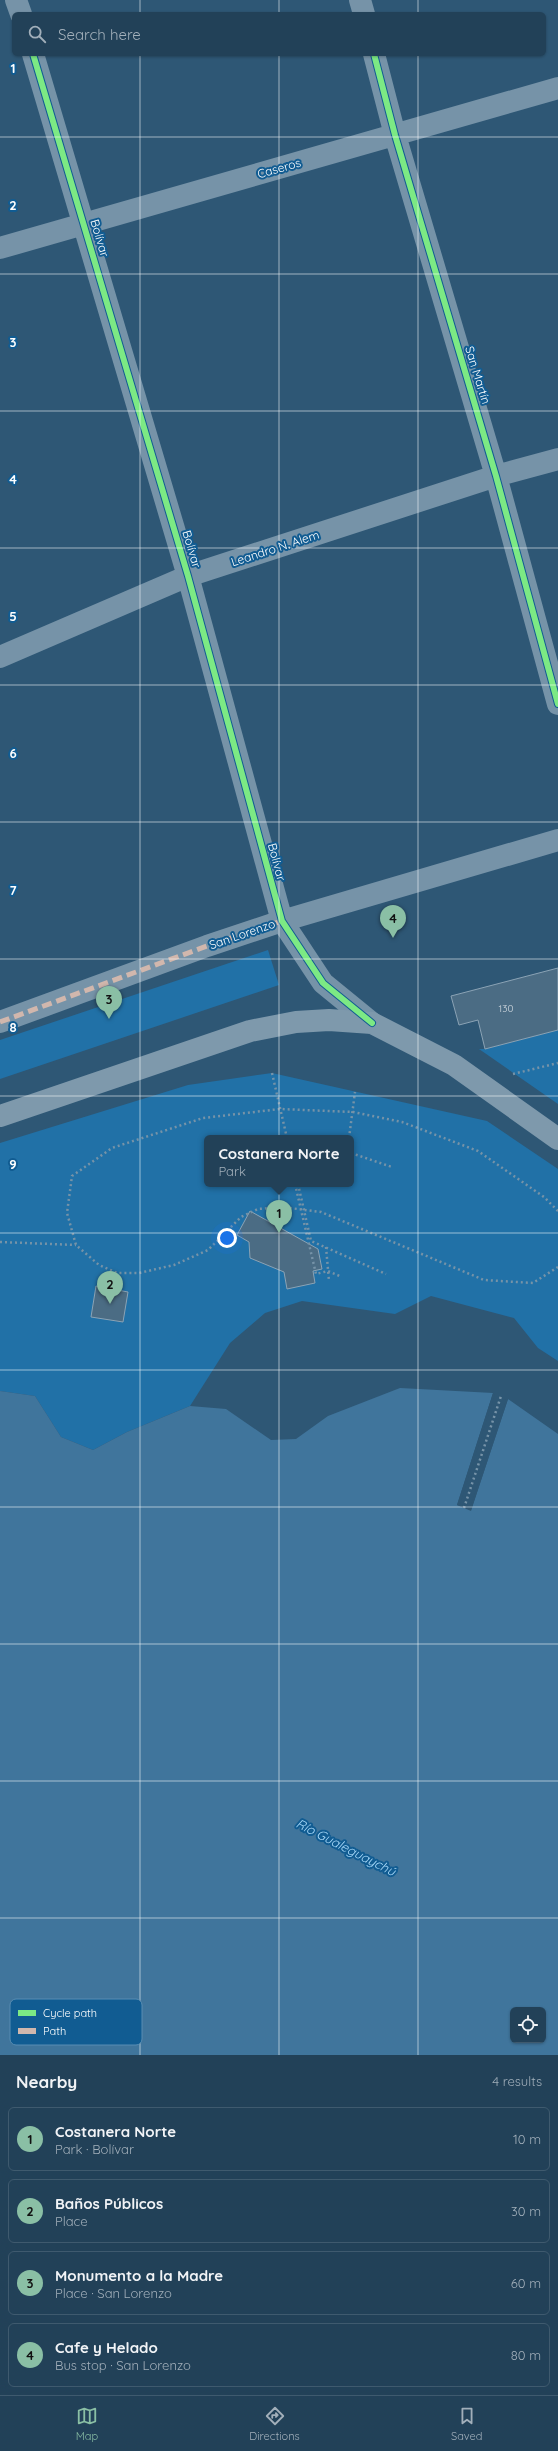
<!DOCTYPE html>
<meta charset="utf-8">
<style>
:root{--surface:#224158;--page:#2e4c61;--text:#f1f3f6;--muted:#a2afba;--line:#3f5a6e;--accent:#8abfa5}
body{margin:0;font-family:Quicksand,sans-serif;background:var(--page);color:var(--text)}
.controls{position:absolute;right:12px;bottom:12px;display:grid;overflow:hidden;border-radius:6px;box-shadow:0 1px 3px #0004}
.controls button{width:36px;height:36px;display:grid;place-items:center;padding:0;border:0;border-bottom:1px solid var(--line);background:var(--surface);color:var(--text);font:20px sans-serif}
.you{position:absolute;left:227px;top:1238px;width:14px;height:14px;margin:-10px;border:3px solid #fff;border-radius:50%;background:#1a73e8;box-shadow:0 0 0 6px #1a73e833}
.badge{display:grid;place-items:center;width:26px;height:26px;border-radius:50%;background:var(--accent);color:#111;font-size:13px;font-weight:700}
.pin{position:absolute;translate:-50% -33px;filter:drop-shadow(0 1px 2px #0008)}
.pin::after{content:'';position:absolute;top:21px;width:14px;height:12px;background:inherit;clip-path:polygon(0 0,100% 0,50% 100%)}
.popup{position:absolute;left:204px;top:1135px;width:150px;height:52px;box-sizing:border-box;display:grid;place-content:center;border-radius:6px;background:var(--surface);filter:drop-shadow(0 1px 3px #0005);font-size:13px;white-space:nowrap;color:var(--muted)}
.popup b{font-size:15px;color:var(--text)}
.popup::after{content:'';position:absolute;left:50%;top:100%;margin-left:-8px;border:8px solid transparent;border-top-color:var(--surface)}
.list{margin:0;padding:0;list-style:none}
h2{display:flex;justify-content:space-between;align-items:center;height:52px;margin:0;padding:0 16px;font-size:17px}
h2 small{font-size:13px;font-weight:400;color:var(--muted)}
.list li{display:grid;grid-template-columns:26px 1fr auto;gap:12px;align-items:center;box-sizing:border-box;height:64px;margin:0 8px 8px;padding:0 8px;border:1px solid var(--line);border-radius:6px}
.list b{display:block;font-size:15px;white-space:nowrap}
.list p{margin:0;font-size:13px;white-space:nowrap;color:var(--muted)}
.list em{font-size:13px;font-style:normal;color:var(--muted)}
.icon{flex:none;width:22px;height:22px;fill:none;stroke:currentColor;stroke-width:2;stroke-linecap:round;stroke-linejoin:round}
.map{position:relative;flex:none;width:558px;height:2055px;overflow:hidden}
.search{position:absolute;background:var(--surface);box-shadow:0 1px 3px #0004;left:12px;right:12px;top:12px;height:44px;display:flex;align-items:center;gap:10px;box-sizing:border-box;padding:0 14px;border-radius:6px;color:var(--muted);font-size:15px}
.sheet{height:340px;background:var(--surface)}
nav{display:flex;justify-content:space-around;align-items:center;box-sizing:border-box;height:56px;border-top:1px solid var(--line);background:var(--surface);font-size:11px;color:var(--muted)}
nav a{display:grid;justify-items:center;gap:2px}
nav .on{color:var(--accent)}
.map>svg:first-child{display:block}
</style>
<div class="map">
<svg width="558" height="2055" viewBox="0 0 558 2055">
<rect width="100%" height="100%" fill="#2e5775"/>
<!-- green -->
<path fill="#2171a7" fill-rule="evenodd" d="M 268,950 L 279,985 L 0,1079 L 0,1040 Z
M 558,1030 L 558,1104 L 479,1049 L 485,1049 Z
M 272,1073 L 487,1121 L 558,1169 L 558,1361 L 538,1348 L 514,1318 L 431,1296 L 395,1314 L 302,1301 L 265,1313 L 230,1343 L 190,1406 L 127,1432 L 93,1450 L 61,1437 L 35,1396 L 0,1391 L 0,1143 L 188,1085 ZM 207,1138 L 351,1138 L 351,1184 L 207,1184 Z"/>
<!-- water -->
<path fill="#40759c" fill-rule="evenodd" d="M 400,1388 L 493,1393 L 457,1505 L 471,1510 L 508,1399 L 558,1434 L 558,2055 L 0,2055 L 0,1391 L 35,1396 L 61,1437 L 93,1450 L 127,1432 L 190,1406 L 226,1409 L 271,1440 L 296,1439 L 328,1416 ZM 513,2010 L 543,2010 L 543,2040 L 513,2040 Z"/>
<!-- pier -->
<path fill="#2e5775" d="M 493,1393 L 495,1394 L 460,1504 L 470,1508 L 506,1399 L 508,1399 L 471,1511 L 457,1505 Z"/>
<!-- building -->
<path fill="#4b6c84" stroke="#8ba3b5" d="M 558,968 L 558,1030 L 485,1049 L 478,1020 L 459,1025 L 451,996 Z
M 250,1211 L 318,1249 L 322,1269 L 313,1271 L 315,1283 L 287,1289 L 284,1272 L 250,1258 L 249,1242 L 237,1235 Z
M 96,1286 L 128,1292 L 123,1322 L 91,1317 Z"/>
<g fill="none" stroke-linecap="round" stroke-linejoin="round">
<!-- path -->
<path stroke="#7693a8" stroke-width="2.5" stroke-dasharray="2 3" stroke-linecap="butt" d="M 272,1073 L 287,1138
M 513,1074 L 558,1063
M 349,1138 L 355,1092
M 351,1153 L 392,1167
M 295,1184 L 316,1274 L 328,1271 L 342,1277
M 558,1211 L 544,1197 L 478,1151 L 402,1122 L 353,1112 L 280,1109 L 203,1118 L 112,1148 L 72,1176 L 67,1213 L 76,1245 L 99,1265 L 117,1273 L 139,1273 L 174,1265 L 208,1250 L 241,1217 L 258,1209 L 282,1207 L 321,1212 L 484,1280 L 533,1283 L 558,1267
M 0,1242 L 76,1245
M 464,1508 L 501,1396"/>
<!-- pedestrian -->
<path stroke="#7693a8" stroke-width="22" d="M 0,1022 L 207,946 L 282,921"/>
<!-- minor -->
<path stroke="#7693a8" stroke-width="22" d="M 16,0 L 21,14
M 360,0 L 364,14
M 33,54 L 188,576 L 282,921 L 323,983 L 372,1023
M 374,54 L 395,135 L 496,476 L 558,704
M 0,248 L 558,88
M 0,657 L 188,576 L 496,476 L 558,459
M 282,921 L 558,840"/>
<!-- secondary -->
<path stroke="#7e99ac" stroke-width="22" d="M 0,1116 L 250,1031 L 296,1022 L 329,1020 L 372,1023 L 454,1065 L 558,1139"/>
<!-- path-bridge -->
<path stroke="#7693a8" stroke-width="2.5" stroke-dasharray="2 3" stroke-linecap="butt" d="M 298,1184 L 311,1241 L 386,1274
M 326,1247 L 329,1281"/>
<!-- quiet -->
<path stroke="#d1b7ad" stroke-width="5" stroke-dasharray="10 5" stroke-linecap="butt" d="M 0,1022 L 207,946 L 282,921"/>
<!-- cycleway casing -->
<g stroke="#115c92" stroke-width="8">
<path id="cycleway" d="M 33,54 L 188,576 L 282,921 L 323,983 L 372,1023
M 374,54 L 395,135 L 496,476 L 558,704"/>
</g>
<!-- cycleway -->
<use href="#cycleway" stroke="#7ce984" stroke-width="6"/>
</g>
<!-- grid -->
<path fill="none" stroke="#fff" stroke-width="1" stroke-opacity="0.55" d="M 140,0 L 140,14M 279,0 L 279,14M 418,0 L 418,14M 140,54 L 140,2055M 279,54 L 279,2055M 418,54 L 418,2055M 0,137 L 558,137M 0,274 L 558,274M 0,411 L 558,411M 0,548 L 558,548M 0,685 L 558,685M 0,822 L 558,822M 0,959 L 558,959M 0,1096 L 558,1096M 0,1233 L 558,1233M 0,1370 L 558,1370M 0,1507 L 558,1507M 0,1644 L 558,1644M 0,1781 L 558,1781M 0,1918 L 558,1918"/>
<g text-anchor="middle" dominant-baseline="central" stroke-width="4" stroke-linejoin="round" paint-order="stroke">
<!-- number labels -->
<g font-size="10" fill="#d2dae0">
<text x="506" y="1008">130</text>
</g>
<!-- street labels -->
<g font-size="12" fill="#fff" stroke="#115c92">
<text transform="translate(279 168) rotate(-16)">Caseros</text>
<text transform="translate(100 238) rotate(74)">Bolívar</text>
<text transform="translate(478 375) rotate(73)">San Martín</text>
<text transform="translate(275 548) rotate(-18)">Leandro N. Alem</text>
<text transform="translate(192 549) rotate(74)">Bolívar</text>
<text transform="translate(277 862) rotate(75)">Bolívar</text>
<text transform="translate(242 934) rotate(-19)">San Lorenzo</text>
</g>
<!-- water labels -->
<g font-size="13" font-style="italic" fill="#a9dafa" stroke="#115c92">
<text transform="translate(346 1847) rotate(27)">Río Gualeguaychú</text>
</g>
</g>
<!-- legend -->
<rect x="10" y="1999" width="132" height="46" rx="6" fill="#115c92" stroke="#588db3" stroke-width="1"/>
<rect x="18" y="2010" width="18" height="6" fill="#7ce984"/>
<rect x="18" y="2028" width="18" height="6" fill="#d1b7ad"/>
<g font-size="11" fill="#fff">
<text x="43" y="2017">Cycle path</text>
<text x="43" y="2035">Path</text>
</g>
<g font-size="13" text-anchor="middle" font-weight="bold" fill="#fff" stroke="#115c92" stroke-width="4" stroke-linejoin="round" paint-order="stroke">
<text x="13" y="73">1</text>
<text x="13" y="210">2</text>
<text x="13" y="347">3</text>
<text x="13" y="484">4</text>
<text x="13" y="621">5</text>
<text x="13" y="758">6</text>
<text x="13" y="895">7</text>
<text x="13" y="1032">8</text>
<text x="13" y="1169">9</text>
</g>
</svg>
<div class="controls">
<button><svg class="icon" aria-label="locate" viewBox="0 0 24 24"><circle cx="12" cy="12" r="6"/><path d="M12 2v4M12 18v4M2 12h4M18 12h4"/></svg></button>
</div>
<div class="you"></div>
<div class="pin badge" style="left:279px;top:1233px">1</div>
<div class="popup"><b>Costanera Norte</b>Park</div>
<div class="pin badge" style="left:110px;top:1304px">2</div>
<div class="pin badge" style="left:109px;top:1019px">3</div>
<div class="pin badge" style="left:393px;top:938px">4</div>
<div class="search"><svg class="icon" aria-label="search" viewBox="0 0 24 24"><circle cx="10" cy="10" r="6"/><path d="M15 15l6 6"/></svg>Search here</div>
</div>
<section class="sheet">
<h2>Nearby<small>4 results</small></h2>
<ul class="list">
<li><span class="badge">1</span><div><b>Costanera Norte</b><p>Park · Bolívar</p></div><em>10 m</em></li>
<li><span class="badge">2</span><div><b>Baños Públicos</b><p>Place</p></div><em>30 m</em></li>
<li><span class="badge">3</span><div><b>Monumento a la Madre</b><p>Place · San Lorenzo</p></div><em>60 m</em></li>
<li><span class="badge">4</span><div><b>Cafe y Helado</b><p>Bus stop · San Lorenzo</p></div><em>80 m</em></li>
</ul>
</section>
<nav>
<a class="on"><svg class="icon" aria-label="map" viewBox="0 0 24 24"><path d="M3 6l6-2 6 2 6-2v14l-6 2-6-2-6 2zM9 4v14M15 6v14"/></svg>Map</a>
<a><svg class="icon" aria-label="directions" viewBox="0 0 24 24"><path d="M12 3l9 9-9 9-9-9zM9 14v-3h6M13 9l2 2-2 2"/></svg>Directions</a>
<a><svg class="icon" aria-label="saved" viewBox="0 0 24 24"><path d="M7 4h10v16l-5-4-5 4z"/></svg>Saved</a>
</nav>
